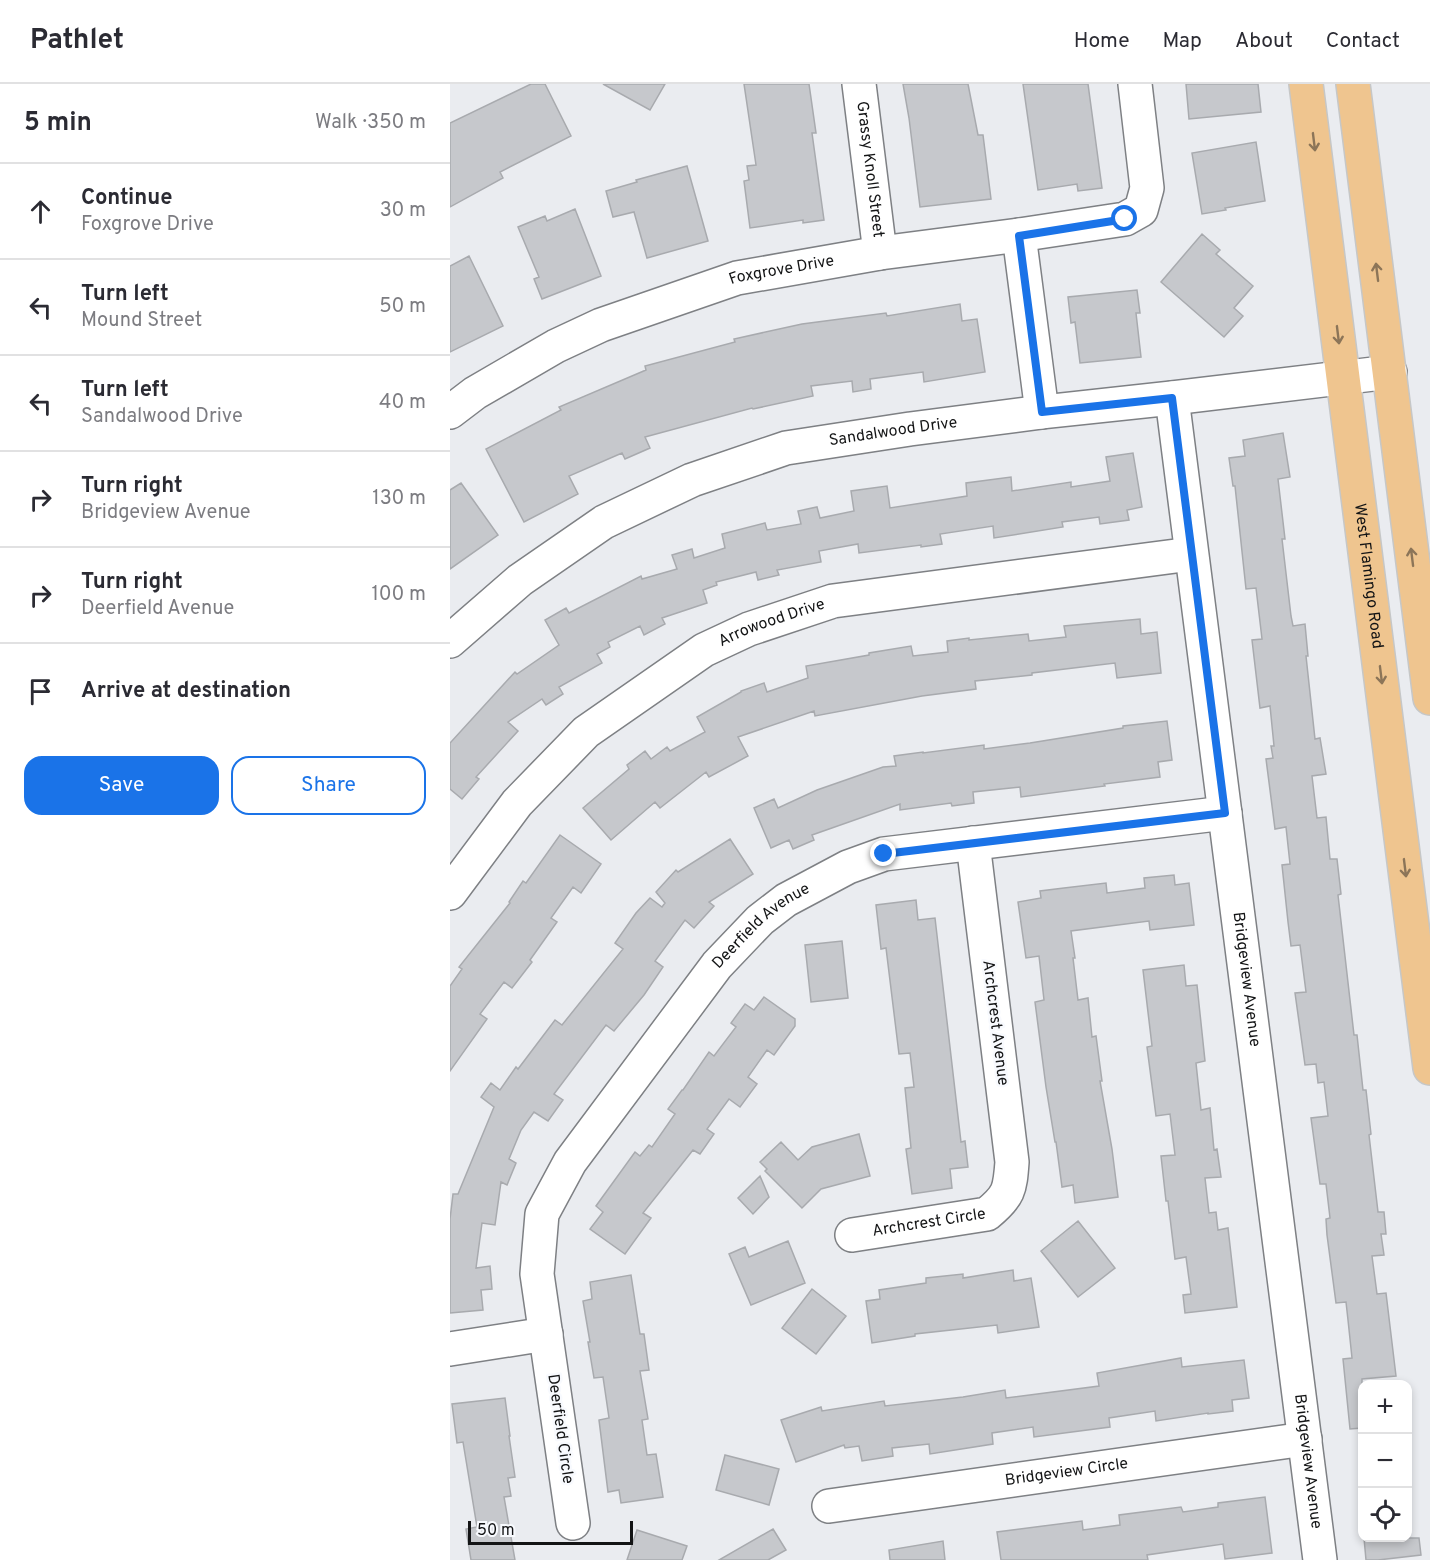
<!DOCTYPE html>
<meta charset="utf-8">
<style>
:root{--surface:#fff;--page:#f2f2f3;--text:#2b2b33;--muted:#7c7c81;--line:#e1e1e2;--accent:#1a73e8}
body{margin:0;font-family:Overpass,sans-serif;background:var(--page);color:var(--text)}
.controls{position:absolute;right:18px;bottom:18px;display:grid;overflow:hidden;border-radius:12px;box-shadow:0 3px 9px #0003}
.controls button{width:54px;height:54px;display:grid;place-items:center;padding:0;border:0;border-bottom:2px solid var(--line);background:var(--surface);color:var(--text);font:30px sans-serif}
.scale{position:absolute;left:18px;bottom:15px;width:165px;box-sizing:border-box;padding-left:6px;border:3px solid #131415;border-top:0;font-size:16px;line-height:21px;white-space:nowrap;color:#131415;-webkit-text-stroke:4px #f8fafe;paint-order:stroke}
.stop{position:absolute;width:18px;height:18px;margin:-14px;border:4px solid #1a73e8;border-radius:50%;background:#fff}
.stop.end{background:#1a73e8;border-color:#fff;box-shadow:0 2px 6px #0008}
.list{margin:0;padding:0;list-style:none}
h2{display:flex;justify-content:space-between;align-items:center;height:78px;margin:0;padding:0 24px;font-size:26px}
h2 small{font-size:20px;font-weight:400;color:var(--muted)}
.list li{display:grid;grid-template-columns:39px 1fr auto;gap:18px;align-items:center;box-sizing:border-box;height:96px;padding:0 24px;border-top:2px solid var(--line)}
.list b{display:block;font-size:22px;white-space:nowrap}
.list p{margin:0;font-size:20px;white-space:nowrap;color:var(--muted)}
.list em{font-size:20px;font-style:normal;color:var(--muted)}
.actions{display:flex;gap:12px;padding:18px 24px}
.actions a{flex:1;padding:14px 0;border:2px solid var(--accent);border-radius:18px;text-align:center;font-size:21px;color:var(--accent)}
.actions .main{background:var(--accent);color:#fff}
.icon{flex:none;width:33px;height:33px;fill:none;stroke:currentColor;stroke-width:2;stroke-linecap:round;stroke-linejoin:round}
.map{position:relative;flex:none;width:980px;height:1476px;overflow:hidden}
header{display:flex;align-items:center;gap:36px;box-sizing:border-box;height:84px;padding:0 30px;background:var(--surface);border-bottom:2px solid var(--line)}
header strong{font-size:28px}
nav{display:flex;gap:33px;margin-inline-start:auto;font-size:21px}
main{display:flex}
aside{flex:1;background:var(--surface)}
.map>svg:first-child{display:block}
</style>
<header>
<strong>Pathlet</strong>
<nav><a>Home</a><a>Map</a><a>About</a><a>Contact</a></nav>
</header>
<main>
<aside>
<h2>5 min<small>Walk · 350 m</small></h2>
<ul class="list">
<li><svg class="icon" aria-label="ahead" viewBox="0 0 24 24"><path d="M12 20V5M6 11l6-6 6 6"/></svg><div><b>Continue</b><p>Foxgrove Drive</p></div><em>30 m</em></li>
<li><svg class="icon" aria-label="left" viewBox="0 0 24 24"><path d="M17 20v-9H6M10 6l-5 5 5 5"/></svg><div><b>Turn left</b><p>Mound Street</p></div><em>50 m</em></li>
<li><svg class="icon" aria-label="left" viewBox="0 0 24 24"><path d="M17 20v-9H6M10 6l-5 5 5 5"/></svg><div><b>Turn left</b><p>Sandalwood Drive</p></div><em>40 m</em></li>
<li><svg class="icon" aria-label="right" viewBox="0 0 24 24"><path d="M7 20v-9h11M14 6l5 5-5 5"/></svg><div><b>Turn right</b><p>Bridgeview Avenue</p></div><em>130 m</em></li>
<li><svg class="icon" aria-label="right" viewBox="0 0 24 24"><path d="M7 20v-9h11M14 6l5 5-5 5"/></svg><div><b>Turn right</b><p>Deerfield Avenue</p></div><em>100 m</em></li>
<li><svg class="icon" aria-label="arrive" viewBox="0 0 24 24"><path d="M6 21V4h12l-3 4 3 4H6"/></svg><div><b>Arrive at destination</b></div></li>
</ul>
<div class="actions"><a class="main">Save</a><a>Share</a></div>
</aside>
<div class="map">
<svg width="980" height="1476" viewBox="0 0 980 1476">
<rect width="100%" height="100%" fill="#eaecf0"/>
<!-- building -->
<path fill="#c6c8cc" stroke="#a8aaae" stroke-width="1.5" d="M 81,0 L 95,0 L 121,52 L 50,88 L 53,94 L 0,123 L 0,39 Z
M 153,0 L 215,0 L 200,26 Z
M 294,0 L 359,0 L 366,49 L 362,49 L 374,136 L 353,139 L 353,136 L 300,144 L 294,97 L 299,96 L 297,82 L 306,81 Z
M 453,0 L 518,0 L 528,51 L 533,51 L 541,115 L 470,123 L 459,34 Z
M 573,0 L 638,0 L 652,104 L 628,107 L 627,100 L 588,106 Z
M 736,0 L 808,0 L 811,28 L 739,35 Z
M 806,58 L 815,117 L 775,124 L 776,126 L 752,130 L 742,69 Z
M 237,82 L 258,157 L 197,174 L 184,128 L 163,133 L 156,107 L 187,98 L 186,96 Z
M 125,125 L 151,192 L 92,215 L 84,195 L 89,193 L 68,143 L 95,132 L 97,137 Z
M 752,150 L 770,166 L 766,170 L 803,202 L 784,224 L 793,232 L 774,253 L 711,198 Z
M 19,172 L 53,242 L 0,268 L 0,182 Z
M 687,206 L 690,229 L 686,229 L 691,273 L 630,279 L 625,238 L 621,239 L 618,213 Z
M 510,220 L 512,237 L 527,235 L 535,288 L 474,298 L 473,288 L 420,295 L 421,305 L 403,308 L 402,297 L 361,302 L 363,312 L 303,325 L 302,324 L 195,353 L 200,364 L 175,375 L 172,369 L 119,392 L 128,410 L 74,438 L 36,365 L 111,326 L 109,323 L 196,286 L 195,282 L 285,258 L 284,255 L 352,240 L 436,229 L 437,232 Z
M 833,349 L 840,393 L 828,395 L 835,455 L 832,455 L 841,532 L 843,542 L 855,540 L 858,572 L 856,572 L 865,655 L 870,654 L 876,690 L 862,692 L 867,734 L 876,733 L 880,775 L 887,775 L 891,810 L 888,811 L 904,951 L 907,951 L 913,1006 L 916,1006 L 921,1050 L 919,1051 L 928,1128 L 934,1128 L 936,1150 L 931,1150 L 934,1171 L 922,1172 L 927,1210 L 936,1209 L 946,1292 L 912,1295 L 912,1344 L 900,1345 L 893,1275 L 902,1274 L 898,1236 L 896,1218 L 886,1219 L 877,1151 L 876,1135 L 880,1134 L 876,1100 L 870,1100 L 861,1034 L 878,1032 L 874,998 L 868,999 L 866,980 L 855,981 L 845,909 L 856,908 L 850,861 L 841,862 L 838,838 L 832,781 L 840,780 L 836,743 L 825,745 L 816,675 L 823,674 L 821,662 L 824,662 L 820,622 L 810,624 L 802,556 L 812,555 L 806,504 L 796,505 L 785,402 L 783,402 L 779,374 L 795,372 L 793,356 Z
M 683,369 L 692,423 L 677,426 L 679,436 L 650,440 L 649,433 L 612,438 L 613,443 L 544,454 L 543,442 L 490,450 L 492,460 L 471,463 L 471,461 L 409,469 L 408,460 L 369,467 L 371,478 L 327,486 L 329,491 L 308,496 L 306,488 L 266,498 L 267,501 L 253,506 L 257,519 L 212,534 L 215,540 L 194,551 L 190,542 L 158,558 L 160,563 L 147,570 L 152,579 L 109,603 L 113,610 L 96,621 L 92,615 L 58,638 L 68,647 L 26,693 L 29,695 L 12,715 L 0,705 L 0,659 L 65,588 L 67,590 L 109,561 L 95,536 L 116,524 L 119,529 L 191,492 L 192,495 L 227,485 L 222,471 L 242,465 L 244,474 L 275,464 L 272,450 L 315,439 L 317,446 L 351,440 L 348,427 L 367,423 L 370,434 L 404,427 L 401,407 L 437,402 L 440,424 L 517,412 L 516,399 L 561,393 L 562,407 L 621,398 L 621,403 L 660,397 L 656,373 Z
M 11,399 L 48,451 L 0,485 L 0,406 Z
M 690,535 L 691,550 L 707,548 L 711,589 L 667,594 L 665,579 L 582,589 L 582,591 L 525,597 L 526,605 L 472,612 L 365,632 L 364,627 L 288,653 L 298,672 L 259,693 L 256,688 L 210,724 L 205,718 L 161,756 L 133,724 L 179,685 L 177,681 L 195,667 L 201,675 L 217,663 L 220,667 L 255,648 L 247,633 L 291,608 L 291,607 L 314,599 L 317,608 L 358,594 L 356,582 L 419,571 L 419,569 L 461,562 L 463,572 L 498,568 L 497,557 L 519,554 L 519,556 L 578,550 L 579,557 L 616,553 L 614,542 Z
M 717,637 L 722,676 L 708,678 L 710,693 L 654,700 L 655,702 L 571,713 L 570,703 L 523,708 L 524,719 L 502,722 L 501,719 L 450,726 L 450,720 L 362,751 L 364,756 L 343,765 L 339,756 L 321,764 L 304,724 L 324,715 L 328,724 L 367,706 L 433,683 L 446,682 L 444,672 L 473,668 L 473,669 L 534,661 L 534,665 L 580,659 L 673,644 L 673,642 Z
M 110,751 L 151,780 L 131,809 L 123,803 L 101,834 L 107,838 L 80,876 L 82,878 L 62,904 L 54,898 L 30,930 L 37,935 L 0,987 L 0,902 L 12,885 L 9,883 L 60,819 L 59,818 L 73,797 L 76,799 Z
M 280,755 L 303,790 L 259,818 L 264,822 L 244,844 L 235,836 L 205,877 L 213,883 L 194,911 L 164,947 L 156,941 L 104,1010 L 113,1016 L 98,1037 L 84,1028 L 71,1046 L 59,1075 L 66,1079 L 57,1101 L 51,1098 L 45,1141 L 32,1139 L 26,1184 L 40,1182 L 42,1205 L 31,1206 L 33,1226 L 0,1229 L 0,1135 L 3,1110 L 8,1110 L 44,1023 L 31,1013 L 41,999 L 50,1006 L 66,983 L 68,985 L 105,936 L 112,941 L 173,865 L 165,859 L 186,829 L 200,814 L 212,823 L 215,819 L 206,808 L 226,786 L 228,788 Z
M 724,791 L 725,801 L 739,799 L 744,841 L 700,846 L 699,837 L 621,847 L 625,874 L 623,874 L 628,916 L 638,914 L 642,953 L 646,952 L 652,997 L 650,997 L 662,1065 L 668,1113 L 625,1119 L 623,1101 L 612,1103 L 606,1058 L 605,1058 L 596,1003 L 585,918 L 594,916 L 589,872 L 576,874 L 568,818 L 591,814 L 590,807 L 614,804 L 656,799 L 657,809 L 695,804 L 694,794 Z
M 466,816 L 468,836 L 485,834 L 511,1058 L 515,1057 L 518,1083 L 500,1085 L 502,1104 L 462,1110 L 456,1065 L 461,1064 L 455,1004 L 464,1003 L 460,969 L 449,970 L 436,864 L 431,865 L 426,821 Z
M 392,857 L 398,914 L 361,918 L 355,861 Z
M 734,881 L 736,902 L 747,901 L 755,977 L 746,979 L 751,1026 L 760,1024 L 764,1066 L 767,1065 L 771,1093 L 755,1094 L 759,1129 L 766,1128 L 768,1146 L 778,1144 L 787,1223 L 735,1229 L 733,1211 L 741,1210 L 736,1173 L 725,1175 L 718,1117 L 716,1117 L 711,1072 L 725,1071 L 720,1030 L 706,1032 L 697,963 L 702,962 L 693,886 Z
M 314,913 L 345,935 L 345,942 L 324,971 L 317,966 L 298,993 L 307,1000 L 290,1023 L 279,1015 L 257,1045 L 264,1050 L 250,1070 L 243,1066 L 193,1129 L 201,1134 L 175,1170 L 140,1145 L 153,1128 L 146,1122 L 185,1068 L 190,1072 L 199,1061 L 202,1063 L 225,1030 L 218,1025 L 232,1006 L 233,1006 L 259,968 L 264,972 L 286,943 L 281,939 L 295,920 L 304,926 Z
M 409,1050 L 420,1092 L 371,1105 L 352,1124 L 315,1087 L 317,1085 L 310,1078 L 331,1058 L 348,1076 L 362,1063 Z
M 310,1092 L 319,1113 L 303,1130 L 288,1114 Z
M 628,1137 L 665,1184 L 628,1213 L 591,1167 Z
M 338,1157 L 355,1199 L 301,1221 L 279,1170 L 295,1163 L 299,1173 Z
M 563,1186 L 564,1197 L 581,1194 L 589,1243 L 548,1249 L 547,1241 L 465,1250 L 465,1252 L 422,1259 L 416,1217 L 430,1215 L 429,1206 L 476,1199 L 476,1194 L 513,1190 L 513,1194 Z
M 181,1191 L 190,1250 L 194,1250 L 199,1286 L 190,1287 L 198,1335 L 192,1336 L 197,1371 L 206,1370 L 213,1413 L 171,1419 L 169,1406 L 158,1408 L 149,1336 L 159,1334 L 153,1293 L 144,1294 L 138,1258 L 140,1258 L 133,1217 L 142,1215 L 140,1198 Z
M 362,1205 L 396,1232 L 366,1270 L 332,1244 Z
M 731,1274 L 732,1283 L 794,1276 L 799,1314 L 782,1316 L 783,1327 L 758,1330 L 758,1329 L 706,1337 L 705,1327 L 659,1334 L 660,1343 L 584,1353 L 583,1343 L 542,1349 L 543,1360 L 480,1370 L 479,1360 L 442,1364 L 443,1372 L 412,1377 L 409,1362 L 395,1364 L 394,1361 L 346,1378 L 331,1336 L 371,1323 L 372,1327 L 434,1317 L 435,1322 L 513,1313 L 555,1306 L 556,1314 L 649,1302 L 647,1289 Z
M 55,1314 L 60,1352 L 59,1352 L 65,1393 L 58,1394 L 61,1412 L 54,1413 L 65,1476 L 21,1476 L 16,1445 L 27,1443 L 13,1358 L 7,1359 L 2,1320 Z
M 275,1371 L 329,1385 L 319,1421 L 266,1406 Z
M 815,1413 L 822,1469 L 775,1475 L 773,1460 L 697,1471 L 698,1476 L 551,1476 L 547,1448 L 632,1437 L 633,1446 L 670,1441 L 669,1431 L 731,1423 L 733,1428 L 768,1423 L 768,1419 Z
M 323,1445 L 336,1466 L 318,1476 L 269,1476 Z
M 187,1446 L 237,1462 L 232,1476 L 177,1476 Z
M 914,1454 L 969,1454 L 971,1471 L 928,1476 L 916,1476 Z
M 493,1457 L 495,1476 L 440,1476 L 439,1466 Z"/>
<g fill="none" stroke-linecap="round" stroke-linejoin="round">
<!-- minor casing -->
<g stroke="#7e8084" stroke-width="36">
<g id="minor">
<path id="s1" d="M 409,0 L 430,169"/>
<path d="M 569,151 L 592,328"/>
<path id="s2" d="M 722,314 L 870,1476"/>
<path id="s3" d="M 0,328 L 25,309 L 106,262 L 151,241 L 287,194 L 430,169 L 569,151 L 675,135 L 691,126 L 697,104 L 685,0"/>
<path id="s4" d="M 0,557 L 70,496 L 154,438 L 242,396 L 336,364 L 460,345 L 592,328 L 722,314 L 940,288"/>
<path id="s5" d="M 0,809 L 67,719 L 136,648 L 254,566 L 299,545 L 383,517 L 741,470"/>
<path id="s6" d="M 402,1151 L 537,1130 C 559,1112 560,1106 562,1078 L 523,759"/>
<path d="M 0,1265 L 96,1250"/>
<path id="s7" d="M 379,1422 L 855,1355"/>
<path id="s8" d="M 123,1439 L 87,1190 L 92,1130 L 120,1078 L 267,881 L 310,836 L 336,816 L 398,783 L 434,770 L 775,729"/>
</g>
</g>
<!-- major casing -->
<g stroke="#c6c7c7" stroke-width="36">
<g id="major">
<path id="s9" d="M 856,0 L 980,984"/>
<path d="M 903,0 L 980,614"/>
</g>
</g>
<!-- minor -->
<use href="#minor" stroke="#fff" stroke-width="33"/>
<!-- major -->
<use href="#major" stroke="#efc58f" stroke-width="33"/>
</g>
<!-- one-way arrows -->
<defs><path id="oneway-shaft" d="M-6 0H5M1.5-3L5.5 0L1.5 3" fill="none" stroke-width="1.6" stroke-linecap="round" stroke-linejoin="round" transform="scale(1.5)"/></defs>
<g stroke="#8c7558">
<use href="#oneway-shaft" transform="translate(864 58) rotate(83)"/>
<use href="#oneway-shaft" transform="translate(927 188) rotate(-97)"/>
<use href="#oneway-shaft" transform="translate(888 251) rotate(83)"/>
<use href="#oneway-shaft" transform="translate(962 473) rotate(-97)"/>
<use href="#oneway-shaft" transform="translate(931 591) rotate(83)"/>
<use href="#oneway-shaft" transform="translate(955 784) rotate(83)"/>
</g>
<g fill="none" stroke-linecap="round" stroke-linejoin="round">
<!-- route -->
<path stroke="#1a73e8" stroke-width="8" d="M 434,770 L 775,729 L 722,314 L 592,328 L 569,152 L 675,135"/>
</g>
<g text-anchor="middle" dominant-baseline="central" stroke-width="5" stroke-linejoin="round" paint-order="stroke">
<!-- street labels -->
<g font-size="16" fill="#131415" stroke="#f8fafe">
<text stroke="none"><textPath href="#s1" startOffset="86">Grassy Knoll Street</textPath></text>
<text stroke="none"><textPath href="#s3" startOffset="364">Foxgrove Drive</textPath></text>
<text stroke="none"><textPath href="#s4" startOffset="500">Sandalwood Drive</textPath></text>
<text stroke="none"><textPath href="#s9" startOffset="496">West Flamingo Road</textPath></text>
<text stroke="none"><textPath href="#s5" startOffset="428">Arrowood Drive</textPath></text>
<text stroke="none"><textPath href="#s8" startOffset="676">Deerfield Avenue</textPath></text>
<text stroke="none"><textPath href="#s2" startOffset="586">Bridgeview Avenue</textPath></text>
<text transform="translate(545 939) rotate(83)">Archcrest Avenue</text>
<text stroke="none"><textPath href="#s6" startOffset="78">Archcrest Circle</textPath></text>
<text transform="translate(110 1345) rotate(82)">Deerfield Circle</text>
<text stroke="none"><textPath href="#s2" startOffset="1072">Bridgeview Avenue</textPath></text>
<text stroke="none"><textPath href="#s7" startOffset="240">Bridgeview Circle</textPath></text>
</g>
</g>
</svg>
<div class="controls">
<button>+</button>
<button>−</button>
<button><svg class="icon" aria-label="locate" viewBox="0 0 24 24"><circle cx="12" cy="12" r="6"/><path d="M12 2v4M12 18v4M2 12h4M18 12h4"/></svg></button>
</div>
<div class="scale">50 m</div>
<div class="stop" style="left:675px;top:135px"></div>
<div class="stop end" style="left:434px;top:770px"></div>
</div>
</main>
